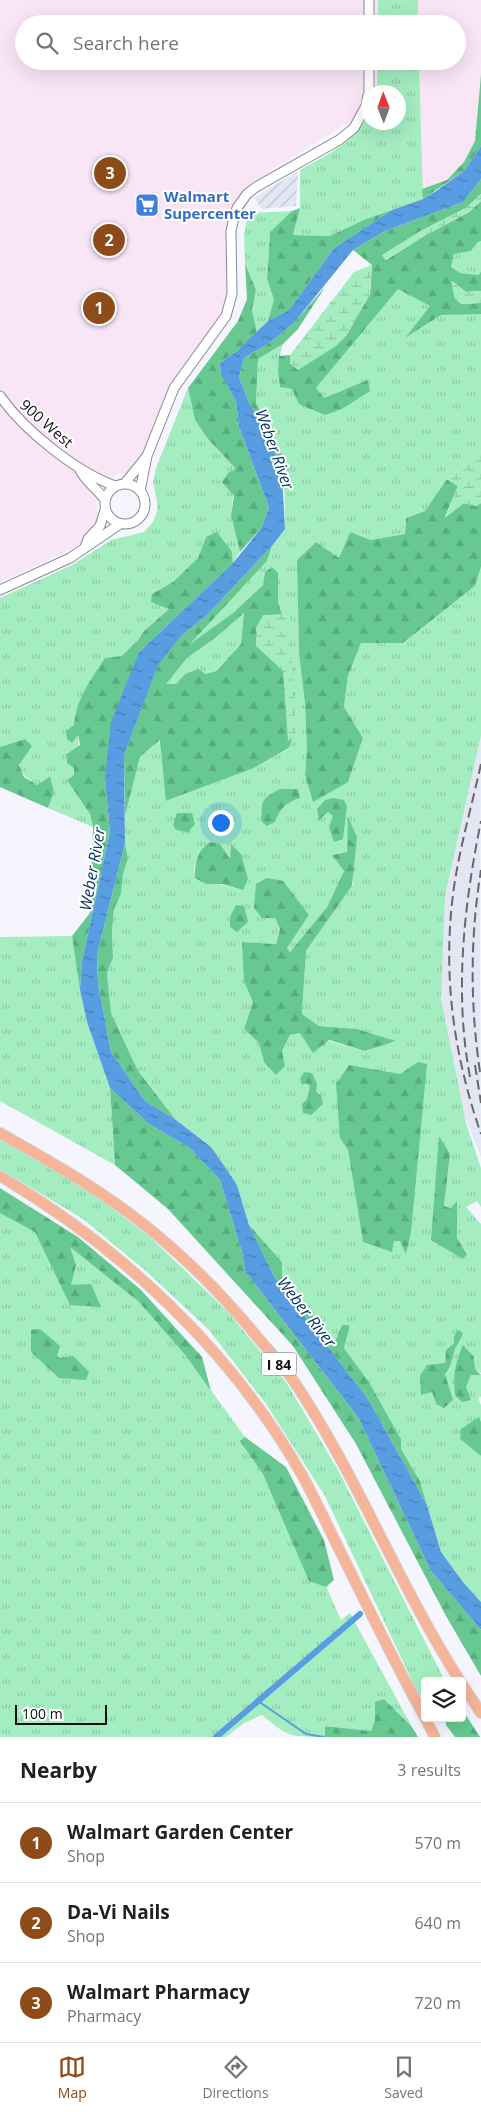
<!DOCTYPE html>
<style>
:root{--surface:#fff;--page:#f6f6f6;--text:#202124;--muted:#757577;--line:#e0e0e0;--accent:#8e4b1a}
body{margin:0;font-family:"Open Sans",sans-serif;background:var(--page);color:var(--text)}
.controls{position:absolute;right:15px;bottom:15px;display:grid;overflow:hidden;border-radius:5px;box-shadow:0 5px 20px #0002}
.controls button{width:45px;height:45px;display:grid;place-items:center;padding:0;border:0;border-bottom:1px solid var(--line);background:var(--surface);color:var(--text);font:25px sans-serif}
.compass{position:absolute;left:361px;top:85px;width:45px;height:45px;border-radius:50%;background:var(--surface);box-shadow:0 5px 20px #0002;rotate:359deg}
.scale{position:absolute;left:15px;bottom:12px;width:92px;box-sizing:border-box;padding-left:5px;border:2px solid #0f1012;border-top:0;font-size:14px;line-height:18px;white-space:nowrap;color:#0f1012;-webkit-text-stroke:4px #fff;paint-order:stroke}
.you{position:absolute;left:220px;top:822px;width:18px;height:18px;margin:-12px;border:4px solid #fff;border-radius:50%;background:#1a73e8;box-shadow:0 0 0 8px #1a73e833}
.badge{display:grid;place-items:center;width:32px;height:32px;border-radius:50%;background:var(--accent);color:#fff;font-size:16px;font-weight:700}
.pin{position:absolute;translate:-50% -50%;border:2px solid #fff;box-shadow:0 1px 5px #0006}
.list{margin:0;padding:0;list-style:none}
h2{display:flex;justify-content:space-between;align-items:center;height:65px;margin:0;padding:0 20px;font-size:21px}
h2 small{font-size:16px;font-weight:400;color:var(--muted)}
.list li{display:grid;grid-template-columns:32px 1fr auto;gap:15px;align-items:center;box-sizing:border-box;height:80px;padding:0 20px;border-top:1px solid var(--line)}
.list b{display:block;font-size:19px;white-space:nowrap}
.list p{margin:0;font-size:16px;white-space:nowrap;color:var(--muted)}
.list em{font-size:16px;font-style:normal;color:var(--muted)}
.icon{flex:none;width:28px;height:28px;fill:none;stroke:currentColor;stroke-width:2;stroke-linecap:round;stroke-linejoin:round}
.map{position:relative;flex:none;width:481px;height:1737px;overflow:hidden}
.search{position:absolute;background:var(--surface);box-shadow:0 5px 20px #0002;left:15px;right:15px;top:15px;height:55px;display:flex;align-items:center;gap:12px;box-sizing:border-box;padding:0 18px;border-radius:28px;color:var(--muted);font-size:19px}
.sheet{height:305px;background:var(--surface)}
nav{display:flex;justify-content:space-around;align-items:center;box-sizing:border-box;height:70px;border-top:1px solid var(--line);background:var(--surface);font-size:14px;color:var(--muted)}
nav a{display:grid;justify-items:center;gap:2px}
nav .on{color:var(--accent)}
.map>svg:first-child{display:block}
</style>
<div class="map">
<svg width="481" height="1737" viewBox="0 0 481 1737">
<defs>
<pattern id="industrial-furrows" width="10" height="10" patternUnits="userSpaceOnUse" patternTransform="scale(1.25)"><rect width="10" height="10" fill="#e4e6f4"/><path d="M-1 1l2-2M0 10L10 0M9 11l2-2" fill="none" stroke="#c2c4d0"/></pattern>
<pattern id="grass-tufts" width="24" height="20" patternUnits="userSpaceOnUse" patternTransform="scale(1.25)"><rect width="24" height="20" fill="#a4edc0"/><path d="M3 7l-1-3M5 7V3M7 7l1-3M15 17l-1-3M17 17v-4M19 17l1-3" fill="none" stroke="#8ccaa4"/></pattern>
<pattern id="forest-firs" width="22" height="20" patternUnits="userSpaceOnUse" patternTransform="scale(1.25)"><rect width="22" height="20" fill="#67c991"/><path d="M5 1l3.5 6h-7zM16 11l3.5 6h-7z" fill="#58ac7c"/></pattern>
<pattern id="wetland-marsh" width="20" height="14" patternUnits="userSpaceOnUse" patternTransform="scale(1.25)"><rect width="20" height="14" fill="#a4edc0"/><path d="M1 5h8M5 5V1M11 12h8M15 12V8" fill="none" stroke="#8ccaa4"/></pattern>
<pattern id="water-ripples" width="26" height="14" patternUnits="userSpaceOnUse" patternTransform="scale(1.25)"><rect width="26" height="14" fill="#589ce1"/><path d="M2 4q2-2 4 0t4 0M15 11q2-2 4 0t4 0" fill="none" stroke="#477eb5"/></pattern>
</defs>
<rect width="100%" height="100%" fill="#f5f6fd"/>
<!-- commercial -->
<path fill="#f8e6f7" d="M 0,0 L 379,0 L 378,24 L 24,24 L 24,61 L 378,61 L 377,92 L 368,92 L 368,105 L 360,106 L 351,121 L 253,181 L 245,191 L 235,207 L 229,293 L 222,311 L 213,327 L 183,366 L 172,385 L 140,475 L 132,472 L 120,473 L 101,485 L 97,498 L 97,526 L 90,537 L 68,551 L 0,582 Z
M 418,0 L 481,0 L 481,74 L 475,141 L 464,162 L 447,180 L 422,189 L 419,61 L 457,61 L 457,24 L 418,24 Z"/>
<!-- industrial -->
<path fill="url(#industrial-furrows)" d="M 298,171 L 296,206 L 262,209 L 254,198 Z"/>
<!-- built -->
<path fill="#e4e6f4" d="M 481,722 L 480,961 L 481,1157 L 458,1099 L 440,999 L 445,892 Z"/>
<!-- grass -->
<path fill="url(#grass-tufts)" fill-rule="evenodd" d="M 378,0 L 418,0 L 418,24 L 378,24 Z
M 377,61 L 419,61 L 423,199 L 365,220 L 330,236 L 293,235 L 300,208 L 300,170 C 330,153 348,146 368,117 L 368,122 L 398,122 L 398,92 L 377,92 Z
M 292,211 L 270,232 L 267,279 L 274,300 L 268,321 L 257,333 L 252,310 L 256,290 L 245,263 L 244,235 L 248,213 Z
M 481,241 L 481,271 L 479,275 L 460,273 L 451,267 L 454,254 L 471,251 L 478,242 Z
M 398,288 L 430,306 L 406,337 L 441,315 L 481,313 L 481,451 L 447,479 L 425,511 L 406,518 L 405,534 L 371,540 L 350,532 L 339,558 L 316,542 L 297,560 L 299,654 L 305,704 L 307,750 L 305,775 L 348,782 L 363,738 L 344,707 L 348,676 L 361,643 L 403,643 L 475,586 L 481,567 L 481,735 L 445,895 L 441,999 L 466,1123 L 481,1168 L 481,1207 L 477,1201 L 466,1207 L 481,1224 L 481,1373 L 475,1369 L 474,1357 L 466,1387 L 471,1375 L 481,1375 L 481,1397 L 478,1398 L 481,1405 L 481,1422 L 479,1418 L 460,1439 L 481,1456 L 481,1602 L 463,1582 L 441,1552 L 420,1481 L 401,1449 L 401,1439 L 369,1382 L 344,1348 L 349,1330 L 335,1342 L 282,1279 L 282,1262 L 249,1225 L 237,1185 L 211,1147 L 176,1120 L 138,1071 L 111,1013 L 107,972 L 113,958 L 112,932 L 114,909 L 121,894 L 123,874 L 128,859 L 125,843 L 125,816 L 140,757 L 161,740 L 167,801 L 254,768 L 289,749 L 295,727 L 282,615 L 278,602 L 278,573 L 265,572 L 263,585 L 233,613 L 188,646 L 267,561 L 272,546 L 285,529 L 284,462 L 275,438 L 256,403 L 258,359 L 283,344 C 278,359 278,371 280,386 L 292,389 L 325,415 L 342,390 L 324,399 L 316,388 ZM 280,789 L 289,801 L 279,811 L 275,822 L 267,826 ZM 349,818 L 353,885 L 306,951 L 302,1014 L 319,1026 L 357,1029 L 395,1041 L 365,1051 L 300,1033 L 290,1035 L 282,1051 L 264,1062 L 259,1043 L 244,1029 L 253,1002 L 242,942 L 276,944 L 280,928 L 275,918 L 309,915 L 287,948 L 290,952 L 327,907 L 344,871 L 332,855 L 347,852 ZM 231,844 L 243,890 L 195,878 L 194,867 L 204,846 L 230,860 ZM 418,1062 L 406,1253 L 401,1241 L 394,1241 L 392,1251 L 363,1242 L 348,1150 L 400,1074 ZM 450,1154 L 444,1206 L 451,1208 L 457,1202 L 457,1238 L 467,1253 L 431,1240 ZM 458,1331 L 461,1339 L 454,1350 L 450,1369 L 445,1374 L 452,1400 L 436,1404 L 432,1392 L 445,1363 L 446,1350 L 454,1343 L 454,1336 Z
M 188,388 L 195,420 L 207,438 L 236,469 L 231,515 L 240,552 L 233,563 L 232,552 L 206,537 L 198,558 L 173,582 L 152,594 L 169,609 L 144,631 L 138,640 L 75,713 L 72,743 L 78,734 C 80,749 74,761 74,776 L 67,780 L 90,814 L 93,827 L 48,808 L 54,792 L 49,776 L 37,785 C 14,771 19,763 25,739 L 0,747 L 0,598 L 72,565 L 111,540 L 144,532 L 153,522 L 157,512 L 157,501 L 153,482 L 156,468 Z
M 244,613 L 241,644 L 215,671 L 205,674 L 185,674 L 176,684 L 165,684 L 187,658 L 214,639 Z
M 72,936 L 87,1022 L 110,1088 L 115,1165 L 0,1101 L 0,937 Z
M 0,1138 L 82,1185 L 150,1237 L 226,1310 L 286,1382 L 338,1470 L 445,1681 L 425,1681 L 425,1703 L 416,1689 L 325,1496 L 266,1404 L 209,1330 L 146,1271 L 83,1219 L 0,1169 Z
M 0,1203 L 69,1246 L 139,1302 L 186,1356 L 245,1437 L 299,1525 L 341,1620 L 350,1613 L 412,1727 L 384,1699 L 375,1703 L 375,1720 L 371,1731 L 326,1726 L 325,1737 C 290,1737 288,1737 262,1715 L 244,1723 L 226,1737 L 0,1737 Z"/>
<!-- forest -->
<path fill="url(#forest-firs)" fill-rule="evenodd" d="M 481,74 L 481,146 L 464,171 L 423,199 L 422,189 L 447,180 L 464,162 L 475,141 Z
M 481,179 L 481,194 L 466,208 L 419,232 L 383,255 L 386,260 L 424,236 L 469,212 L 481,201 L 481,241 L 478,242 L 471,251 L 454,254 L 451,267 L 460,273 L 479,275 L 481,271 L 481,291 L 466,292 L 452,281 L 461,304 L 481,303 L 481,314 L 441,315 L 405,338 L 430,306 L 398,289 L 316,388 L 324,398 L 368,380 L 370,391 L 342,409 L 325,415 L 299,404 L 292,389 L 280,387 L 278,371 L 279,356 L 290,355 L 290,364 L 346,336 L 370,294 L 372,265 L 353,250 L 385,231 L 463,202 Z
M 300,208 L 293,235 L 330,236 L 364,220 L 392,210 L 334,248 L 289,310 L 268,321 L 274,300 L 267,279 L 270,232 L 292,211 Z
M 245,263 L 256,290 L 252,310 L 257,333 L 237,351 L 220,363 L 221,373 L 236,401 L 239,427 L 269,507 L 262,527 L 240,552 L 231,515 L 234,496 L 222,482 L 229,472 L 236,469 L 207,438 L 195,420 L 188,388 L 238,321 L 247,299 Z
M 325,287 L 298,329 L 283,344 L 258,359 L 256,403 L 275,438 L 284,462 L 283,492 L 271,436 L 249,403 L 239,377 L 244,358 L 272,341 L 294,323 Z
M 447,479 L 458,486 L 445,517 L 464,503 L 476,506 L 481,503 L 481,567 L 475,586 L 403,643 L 361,643 L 348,676 L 344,707 L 363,738 L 348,782 L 313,802 L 305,775 L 307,750 L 305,704 L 299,654 L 297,560 L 316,542 L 339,558 L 350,532 L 371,540 L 405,534 L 406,518 L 425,511 Z
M 217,532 L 232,552 L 233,563 L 139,652 L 105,779 L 110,832 L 82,961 L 80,989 L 72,936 L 90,913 L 93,827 L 90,814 L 67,780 L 74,775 L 74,768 L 67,763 L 67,754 L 80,745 L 78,735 L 72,743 L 67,739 L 66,731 L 74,725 C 76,699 91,680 105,658 L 122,656 L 138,640 L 144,631 L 169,609 L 151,602 L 152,594 L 173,582 L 198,558 L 206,537 Z
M 272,546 L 267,561 L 190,644 L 233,613 L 263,585 L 265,572 L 272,567 L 278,573 L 278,602 L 282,615 L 292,663 L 295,727 L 289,748 L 254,768 L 166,801 L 160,740 L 140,757 L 125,816 L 124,755 L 158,664 L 182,635 L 207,615 ZM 244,613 L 241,644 L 216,671 L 205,674 L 198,669 L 185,674 L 176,684 L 166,684 L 187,658 L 214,639 Z
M 25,739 L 32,746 L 19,765 L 24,777 L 37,785 L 50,776 L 54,792 L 48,808 L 0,787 L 0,747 Z
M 280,789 L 298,789 L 300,798 C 287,802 280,808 275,822 L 267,826 L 262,822 C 261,801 261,799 280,789 Z
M 334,798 L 344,800 L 347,806 L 343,839 L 334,842 L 329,827 L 333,816 L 328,812 L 319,820 L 317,809 L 325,800 Z
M 177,813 L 192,813 L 195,824 L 188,832 L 176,830 L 173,825 Z
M 348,817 L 357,837 L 352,886 L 306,951 L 302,1014 L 319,1026 L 357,1029 L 396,1041 L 365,1051 L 329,1040 L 313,1053 L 300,1033 L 290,1035 L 282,1051 L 285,1066 L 276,1075 L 264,1062 L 259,1043 L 244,1029 L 253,1002 L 244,981 L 242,942 L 276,944 L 280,929 L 275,918 L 262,918 L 254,908 L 256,884 L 267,878 L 283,881 L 309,915 L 287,948 L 290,952 L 327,907 L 344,871 L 332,855 L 347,852 Z
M 210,842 L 220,844 L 230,859 L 231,844 L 241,854 L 248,879 L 243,890 L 222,884 L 206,884 L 195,878 C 194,865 198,849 210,842 Z
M 125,843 L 128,859 L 123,874 L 121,894 L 114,909 L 112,932 L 113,958 L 107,972 L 111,1013 L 138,1071 L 176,1120 L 145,1101 L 111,1052 L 98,984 L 97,954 Z
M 236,905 L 244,906 L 248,922 L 237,932 L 230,927 L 230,917 Z
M 418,1062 L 427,1064 L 411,1232 L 406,1254 L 400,1241 L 394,1241 L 392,1252 L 363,1242 L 348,1150 L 340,1138 L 336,1084 L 349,1065 L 400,1074 Z
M 304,1072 L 312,1073 L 317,1084 L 316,1092 L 321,1096 L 323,1104 L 311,1115 L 303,1113 L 302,1104 L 307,1099 L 310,1086 L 306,1083 L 302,1085 L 300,1079 Z
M 110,1088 L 149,1124 L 190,1148 L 220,1180 L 242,1252 L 245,1271 L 358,1417 L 431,1571 L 481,1630 L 481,1676 L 446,1616 L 356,1444 L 293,1346 L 168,1209 L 115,1165 Z
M 439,1136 L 450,1154 L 444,1206 L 451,1208 L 457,1201 L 457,1238 L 467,1254 L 463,1259 L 431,1240 Z
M 0,1188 L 78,1237 L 140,1289 L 202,1357 L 211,1391 L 186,1356 L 139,1302 L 70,1247 L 76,1265 L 71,1285 L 91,1284 L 101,1307 L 70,1305 L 35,1232 L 0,1213 Z
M 249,1225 L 282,1262 L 282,1279 L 335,1342 L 342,1325 L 349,1325 L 349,1330 L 344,1348 L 369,1382 L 401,1439 L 401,1449 L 420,1481 L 427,1505 L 368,1399 L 274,1276 Z
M 40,1329 L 60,1346 L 57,1356 L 60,1358 L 73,1356 L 89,1372 L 86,1380 L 59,1378 L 31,1352 L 31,1330 Z
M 458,1330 L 463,1333 C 461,1340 456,1345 454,1352 C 451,1361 452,1367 445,1374 L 453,1400 L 444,1408 L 436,1404 L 432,1392 L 421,1395 L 420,1376 L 427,1365 L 445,1363 L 446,1350 L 454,1343 L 454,1336 Z
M 463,1345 L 474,1357 L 475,1369 L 481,1375 L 471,1375 L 466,1387 L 471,1400 L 462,1402 L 455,1395 C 453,1376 455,1362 463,1345 Z
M 479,1417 L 481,1422 L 481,1456 L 460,1439 L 461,1429 Z
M 245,1437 L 286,1467 L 324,1540 L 334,1580 L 326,1587 L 309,1581 L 263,1474 L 240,1441 Z
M 384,1699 L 412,1727 L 418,1737 L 325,1737 L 325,1726 L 371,1731 L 375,1720 L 375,1702 Z
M 462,1709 L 480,1737 L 455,1737 L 446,1725 L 445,1718 L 462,1718 Z"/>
<!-- wetland -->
<path fill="url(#wetland-marsh)" d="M 481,194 L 481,201 L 469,212 L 424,236 L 385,260 L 382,255 L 419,232 L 466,208 Z
M 372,265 L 369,296 L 346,336 L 336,346 L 298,370 L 290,364 L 290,355 L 354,272 Z
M 451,281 L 466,292 L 481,291 L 481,303 L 461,304 L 455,299 Z
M 481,451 L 481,503 L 476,506 L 464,503 L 445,518 L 458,486 L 447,479 Z
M 289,614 L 296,733 L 288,741 L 283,671 L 256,646 L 256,628 L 263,615 Z"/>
<!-- water -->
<path fill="url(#water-ripples)" d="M 481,146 L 481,179 L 463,202 L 385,231 L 353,250 L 294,323 L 272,341 L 244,358 L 239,377 L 249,403 L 271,436 L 283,492 L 285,529 L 272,546 L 207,615 L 182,635 L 158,665 L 124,755 L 125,843 L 97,954 L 98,984 L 111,1052 L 145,1101 L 176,1120 L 211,1147 L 225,1167 L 237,1185 L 249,1225 L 274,1276 L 368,1399 L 427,1505 L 441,1552 L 463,1582 L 481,1602 L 481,1630 L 431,1571 L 358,1417 L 245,1271 L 242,1252 L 220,1180 L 190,1148 L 149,1124 L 110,1088 L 87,1022 L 80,989 L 82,961 L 110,832 L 105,779 L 111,722 L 139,652 L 233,563 L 262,527 L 269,507 L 239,427 L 236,401 L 221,374 L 220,363 L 237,351 L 268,321 L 289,310 L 334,248 L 392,210 L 423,199 L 436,191 L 464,171 Z"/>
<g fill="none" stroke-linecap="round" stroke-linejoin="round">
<!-- stream -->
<path stroke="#589ce1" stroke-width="2" d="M 258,1701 L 306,1734 L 324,1737"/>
<!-- canal -->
<path stroke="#589ce1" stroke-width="6" d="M 216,1737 L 360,1614"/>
<!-- secondary casing -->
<g stroke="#8a8b92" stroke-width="11">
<path id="secondary" d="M 369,0 L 369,24
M 369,92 L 369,61
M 0,396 C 25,431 75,471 115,486
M 79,468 C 84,481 97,488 105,500
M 125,483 L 147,456
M105 504a20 20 0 1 1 40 0a20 20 0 1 1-40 0Z
M 140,491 L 147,456 L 174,388 L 226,316 L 232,294 L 231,231 L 234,218 L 237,208 L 247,194 L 256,187 L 339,140 L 354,128 L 366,106 L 368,95
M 85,547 L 88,539 L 100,526 L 105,510
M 0,590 L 70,558 L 120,524"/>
</g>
<!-- highway casing -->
<g stroke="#d4d4d4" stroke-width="12">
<path id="highway" d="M 0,1133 C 28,1149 57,1165 85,1183 C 151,1224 210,1279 259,1339 C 270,1352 283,1365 293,1380 C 357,1475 398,1584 460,1681
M 0,1176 C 123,1249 231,1350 302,1475 C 314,1497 325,1520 336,1543 C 365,1601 393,1660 425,1718
M 462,1684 L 481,1713
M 425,1718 L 435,1737"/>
</g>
<!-- secondary -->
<use href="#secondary" stroke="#fff" stroke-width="9"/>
<!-- highway -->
<use href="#highway" stroke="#f6b498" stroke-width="10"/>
<!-- rail -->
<path stroke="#67686c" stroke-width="2" stroke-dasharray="10 5" stroke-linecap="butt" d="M 481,764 C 472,805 460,846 454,887 C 442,972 453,1053 481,1134
M 475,1065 L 481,1103
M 480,1072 C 470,1005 470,937 481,870
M 470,1077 C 454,993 464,904 481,821"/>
</g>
<!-- icons -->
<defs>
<g id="supermarket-square" transform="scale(1.25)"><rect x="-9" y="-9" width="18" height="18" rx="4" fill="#3f7fe0" stroke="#fff"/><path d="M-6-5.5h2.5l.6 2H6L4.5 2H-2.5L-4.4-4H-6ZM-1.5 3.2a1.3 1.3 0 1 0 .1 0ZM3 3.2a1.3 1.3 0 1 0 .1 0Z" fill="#fff"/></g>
</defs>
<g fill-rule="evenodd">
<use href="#supermarket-square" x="147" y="205"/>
</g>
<g text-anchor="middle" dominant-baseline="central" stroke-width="4" stroke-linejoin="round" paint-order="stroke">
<!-- shield labels -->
<rect fill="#fff" stroke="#575859" stroke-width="1" x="261.5" y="1352.5" width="35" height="23" rx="4"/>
<g font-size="14" font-weight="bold" fill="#0f1012">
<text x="279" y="1364">I 84</text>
</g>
<!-- shop labels -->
<g font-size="15" font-weight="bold" fill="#366cbe" stroke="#fff" text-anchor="start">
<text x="164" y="196">Walmart<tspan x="164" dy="17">Supercenter</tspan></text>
</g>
<!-- street labels -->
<g font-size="15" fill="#0f1012" stroke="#fff">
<text transform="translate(47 423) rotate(41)">900 West</text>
</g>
<!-- water labels -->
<g font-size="16" font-style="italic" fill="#00335f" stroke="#fff">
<text transform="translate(275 449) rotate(70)">Weber River</text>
<text transform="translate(92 869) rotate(-80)">Weber River</text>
<text transform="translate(307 1312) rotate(52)">Weber River</text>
</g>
</g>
</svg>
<div class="controls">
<button><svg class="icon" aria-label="layers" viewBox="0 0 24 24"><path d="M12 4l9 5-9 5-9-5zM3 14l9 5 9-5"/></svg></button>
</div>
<svg class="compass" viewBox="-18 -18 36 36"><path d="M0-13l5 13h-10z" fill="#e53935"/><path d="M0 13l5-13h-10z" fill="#757577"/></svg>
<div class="scale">100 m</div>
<div class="you"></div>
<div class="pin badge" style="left:99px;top:308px">1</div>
<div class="pin badge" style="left:109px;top:240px">2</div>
<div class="pin badge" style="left:110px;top:173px">3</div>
<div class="search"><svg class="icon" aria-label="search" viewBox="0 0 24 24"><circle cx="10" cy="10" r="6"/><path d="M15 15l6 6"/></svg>Search here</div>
</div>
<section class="sheet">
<h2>Nearby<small>3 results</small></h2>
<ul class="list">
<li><span class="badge">1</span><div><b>Walmart Garden Center</b><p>Shop</p></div><em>570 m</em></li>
<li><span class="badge">2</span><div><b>Da-Vi Nails</b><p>Shop</p></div><em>640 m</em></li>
<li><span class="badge">3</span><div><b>Walmart Pharmacy</b><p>Pharmacy</p></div><em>720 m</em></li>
</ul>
</section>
<nav>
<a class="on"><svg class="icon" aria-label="map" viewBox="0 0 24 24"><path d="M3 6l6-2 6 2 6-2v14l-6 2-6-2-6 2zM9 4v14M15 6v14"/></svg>Map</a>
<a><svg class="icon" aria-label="directions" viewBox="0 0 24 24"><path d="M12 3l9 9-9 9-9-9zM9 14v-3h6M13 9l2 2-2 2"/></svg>Directions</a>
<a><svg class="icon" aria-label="saved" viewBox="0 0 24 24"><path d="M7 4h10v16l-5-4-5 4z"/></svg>Saved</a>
</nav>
